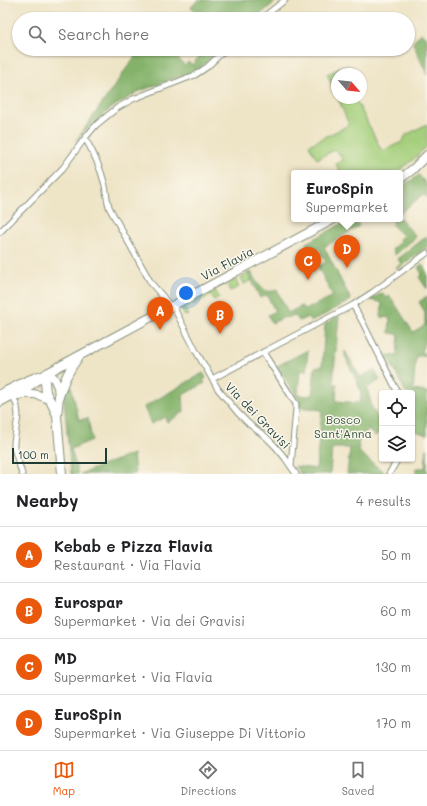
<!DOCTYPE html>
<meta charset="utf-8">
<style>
:root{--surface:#fff;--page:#f2f2f2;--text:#202124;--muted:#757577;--line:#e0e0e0;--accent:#ea580c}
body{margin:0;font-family:Mali,sans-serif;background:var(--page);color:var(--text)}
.controls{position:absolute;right:12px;bottom:12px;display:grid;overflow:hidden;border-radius:4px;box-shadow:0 1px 3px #0004}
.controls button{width:36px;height:36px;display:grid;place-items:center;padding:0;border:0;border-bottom:1px solid var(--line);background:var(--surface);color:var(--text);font:20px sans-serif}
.compass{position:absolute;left:331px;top:68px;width:36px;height:36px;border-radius:50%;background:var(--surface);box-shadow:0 1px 3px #0004;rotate:118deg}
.scale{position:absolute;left:12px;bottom:10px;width:95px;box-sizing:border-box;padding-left:4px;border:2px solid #1f3d34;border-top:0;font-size:11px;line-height:14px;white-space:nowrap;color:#1f3d34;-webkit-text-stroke:3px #fbf7ec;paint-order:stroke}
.you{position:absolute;left:186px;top:293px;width:14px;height:14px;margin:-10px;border:3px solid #fff;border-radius:50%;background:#1a73e8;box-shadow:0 0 0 6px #1a73e833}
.badge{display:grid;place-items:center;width:26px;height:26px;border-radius:50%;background:var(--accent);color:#fff;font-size:13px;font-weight:700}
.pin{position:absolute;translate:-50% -33px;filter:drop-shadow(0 1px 2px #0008)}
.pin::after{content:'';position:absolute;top:21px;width:14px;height:12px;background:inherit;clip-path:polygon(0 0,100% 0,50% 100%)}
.popup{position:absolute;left:291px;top:170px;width:112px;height:52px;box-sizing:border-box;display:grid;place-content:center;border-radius:4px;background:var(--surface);filter:drop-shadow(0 1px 3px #0005);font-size:13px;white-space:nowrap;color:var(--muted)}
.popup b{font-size:15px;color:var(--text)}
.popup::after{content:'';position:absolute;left:50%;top:100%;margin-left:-8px;border:8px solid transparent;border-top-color:var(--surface)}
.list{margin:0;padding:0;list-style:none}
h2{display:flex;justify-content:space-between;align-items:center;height:52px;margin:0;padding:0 16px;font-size:17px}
h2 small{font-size:13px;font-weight:400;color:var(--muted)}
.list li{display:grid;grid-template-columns:26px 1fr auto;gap:12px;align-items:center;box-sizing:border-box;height:56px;padding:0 16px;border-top:1px solid var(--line)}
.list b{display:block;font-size:15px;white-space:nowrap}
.list p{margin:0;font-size:13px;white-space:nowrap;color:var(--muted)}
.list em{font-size:13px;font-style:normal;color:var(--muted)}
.icon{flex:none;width:22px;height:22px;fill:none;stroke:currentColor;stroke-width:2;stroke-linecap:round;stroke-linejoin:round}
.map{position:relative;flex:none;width:427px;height:474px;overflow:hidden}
.search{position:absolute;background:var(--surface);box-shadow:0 1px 3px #0004;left:12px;right:12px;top:12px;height:44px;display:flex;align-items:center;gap:10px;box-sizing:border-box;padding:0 14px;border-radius:22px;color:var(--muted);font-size:15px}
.sheet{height:276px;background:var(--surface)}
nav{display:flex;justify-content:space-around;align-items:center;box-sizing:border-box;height:56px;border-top:1px solid var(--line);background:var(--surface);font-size:11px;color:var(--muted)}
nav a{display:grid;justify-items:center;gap:2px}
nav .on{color:var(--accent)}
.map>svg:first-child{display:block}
</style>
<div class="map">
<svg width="427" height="474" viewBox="0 0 427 474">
<rect width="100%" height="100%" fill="#fbf7ec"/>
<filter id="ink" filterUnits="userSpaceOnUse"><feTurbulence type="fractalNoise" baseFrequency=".025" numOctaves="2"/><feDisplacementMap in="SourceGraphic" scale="8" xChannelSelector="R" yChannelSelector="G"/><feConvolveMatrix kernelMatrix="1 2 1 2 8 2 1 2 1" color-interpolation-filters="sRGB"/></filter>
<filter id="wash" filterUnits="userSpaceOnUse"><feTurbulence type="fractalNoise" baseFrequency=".012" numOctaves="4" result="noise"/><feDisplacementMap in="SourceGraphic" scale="16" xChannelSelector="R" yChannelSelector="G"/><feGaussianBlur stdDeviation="0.9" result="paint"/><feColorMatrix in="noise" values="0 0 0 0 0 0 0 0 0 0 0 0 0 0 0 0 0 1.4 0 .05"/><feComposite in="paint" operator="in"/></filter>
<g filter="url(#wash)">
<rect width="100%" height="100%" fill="#eee4c6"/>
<!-- green -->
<path fill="#a5cf7b" stroke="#628658" d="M 340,68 L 343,74 L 337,74 L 337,96 L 327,74 Z
M 338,98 L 355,98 L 382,151 L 402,142 L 406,135 L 427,124 L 427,146 L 414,159 L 396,173 L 338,173 L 340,171 L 336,164 L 343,160 L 336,149 L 317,159 L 309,145 L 349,125 Z
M 248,273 L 252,280 L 244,284 L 241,277 Z
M 236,279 L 239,287 L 230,291 L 227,284 Z
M 215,290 L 219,297 L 214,300 L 211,295 L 185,309 L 188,315 L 185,316 L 180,308 Z"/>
<!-- forest -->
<path fill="#84b26b" stroke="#527850" d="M 198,0 L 277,0 L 255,19 L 203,19 L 191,7 Z
M 420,33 L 427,38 L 427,75 L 413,43 Z
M 140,49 L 146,49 L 149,50 L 151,49 L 170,49 L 185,66 L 188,62 L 192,65 L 206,49 L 220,49 L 217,53 L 197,70 L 140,91 L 111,108 L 93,123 L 76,141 Z
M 419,175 L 427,185 L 427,198 L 424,194 L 400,213 L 400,188 Z
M 400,218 L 416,237 L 395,255 L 392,250 L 400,241 L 399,239 L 403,235 L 392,225 L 394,223 L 392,219 L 400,219 Z
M 351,219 L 356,219 L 359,226 L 324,247 L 351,300 L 311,322 L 308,317 L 299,321 L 295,315 L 286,318 L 285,317 L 272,323 L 268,315 L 275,311 L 267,295 L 260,298 L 248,273 L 251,272 C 256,281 263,296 277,290 L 288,313 L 302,306 L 305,310 L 333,296 L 318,267 L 326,262 L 319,248 L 310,252 L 306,243 Z
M 427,236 L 427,247 L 397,269 L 396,268 L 401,264 L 398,259 Z
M 422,264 L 427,273 L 427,289 L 419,277 L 422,274 L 418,267 Z
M 382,293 L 386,298 L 390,296 L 413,332 L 425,325 L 425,312 L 419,302 L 427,296 L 427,339 L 423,345 L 422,351 L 425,356 L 416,356 L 413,390 L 427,392 L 427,435 L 412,430 L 412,393 L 406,393 L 387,355 L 397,356 L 399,335 L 396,334 L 389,333 L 390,318 L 381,317 L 382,304 L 380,302 L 370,300 Z
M 339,316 L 333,383 L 337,384 L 336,401 L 360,403 L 361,391 L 345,356 L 345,351 L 360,377 L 374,370 L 380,380 L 367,388 L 372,408 L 382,425 L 382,430 L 375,436 L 368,430 L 358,443 L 360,453 L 386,474 L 347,474 L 350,448 L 332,448 L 330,474 L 300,474 L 295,466 L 316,469 L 322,410 L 299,407 L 299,400 L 277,366 L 308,350 L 306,371 L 300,370 L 298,395 L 312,396 L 315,367 L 322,367 L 325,324 Z
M 203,373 L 206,378 L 203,380 L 205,383 L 183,395 L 184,412 L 167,422 L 165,417 L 151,424 L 144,407 Z
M 71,386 L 79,420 L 88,418 L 92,440 L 71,449 L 78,474 L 71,474 L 64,399 L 65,389 Z
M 427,448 L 427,474 L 416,474 L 416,468 L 425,468 Z
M 133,454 L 135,474 L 80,474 Z"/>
</g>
<g filter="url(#ink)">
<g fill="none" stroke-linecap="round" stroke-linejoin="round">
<!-- street casing -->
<g stroke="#86907d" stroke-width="7">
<path id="street" d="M 261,19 L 285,0
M 0,232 L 63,168 L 85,138
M 353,305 L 362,321 L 398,393
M 173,306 L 197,353 L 218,389 L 238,413 L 249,424 L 266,437 L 275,446 L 285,458 L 296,474
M 170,307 L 164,298 L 151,283 L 110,209 C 106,200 107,191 104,182 C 100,166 93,152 85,138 L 96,125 L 117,108 L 133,99 L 195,75 L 207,67 L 226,49
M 263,352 L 296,404 L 296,409 L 291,466
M 212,379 L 353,305 L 373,292 L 427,253
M 13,395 L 17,406 L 18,416 L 14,442 L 14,448 L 22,474
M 389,474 L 398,459"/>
</g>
<!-- primary casing -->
<g stroke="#86907d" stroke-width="10">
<path id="primary" d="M 400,179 L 413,169 L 427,155
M 47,373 L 54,378 L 58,387 L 59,396 L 57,416 L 62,474
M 47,373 L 45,383 L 46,392 L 57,415
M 0,394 L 26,381 L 39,376
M 60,394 C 64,379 69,370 78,358
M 18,395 C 30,392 39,394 50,400
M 0,402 L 31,385 L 47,373 L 334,219"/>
</g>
<!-- street -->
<use href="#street" stroke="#fff" stroke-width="5"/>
<!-- primary -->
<use href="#primary" stroke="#fff" stroke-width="8"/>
</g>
</g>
<g text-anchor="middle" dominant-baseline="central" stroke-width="3" stroke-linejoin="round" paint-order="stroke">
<!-- street labels -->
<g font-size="12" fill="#1f3d34" stroke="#fbf7ec">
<text transform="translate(227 263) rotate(-28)">Via Flavia</text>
<text transform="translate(258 415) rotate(46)">Via dei Gravisi</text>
</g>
<!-- park labels -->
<g font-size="12" fill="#3a5a42" stroke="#fbf7ec">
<text x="343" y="419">Bosco<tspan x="343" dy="14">Sant'Anna</tspan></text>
</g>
</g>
</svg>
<div class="controls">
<button><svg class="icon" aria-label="locate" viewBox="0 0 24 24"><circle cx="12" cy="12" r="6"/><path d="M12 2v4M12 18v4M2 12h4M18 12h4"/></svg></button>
<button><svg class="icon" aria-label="layers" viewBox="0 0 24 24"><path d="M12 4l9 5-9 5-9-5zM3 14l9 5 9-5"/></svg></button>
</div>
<svg class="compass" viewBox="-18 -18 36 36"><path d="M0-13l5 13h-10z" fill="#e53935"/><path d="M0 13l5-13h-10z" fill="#757577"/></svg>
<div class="scale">100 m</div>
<div class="you"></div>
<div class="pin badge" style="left:160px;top:330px">A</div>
<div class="pin badge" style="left:220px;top:334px">B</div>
<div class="pin badge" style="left:308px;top:280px">C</div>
<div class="pin badge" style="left:347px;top:268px">D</div>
<div class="popup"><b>EuroSpin</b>Supermarket</div>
<div class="search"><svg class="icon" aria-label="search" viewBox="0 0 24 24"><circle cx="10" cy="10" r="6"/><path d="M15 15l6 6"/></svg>Search here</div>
</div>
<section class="sheet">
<h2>Nearby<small>4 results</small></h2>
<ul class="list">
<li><span class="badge">A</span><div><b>Kebab e Pizza Flavia</b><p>Restaurant · Via Flavia</p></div><em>50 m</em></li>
<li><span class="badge">B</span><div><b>Eurospar</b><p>Supermarket · Via dei Gravisi</p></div><em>60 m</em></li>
<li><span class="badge">C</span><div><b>MD</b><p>Supermarket · Via Flavia</p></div><em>130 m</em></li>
<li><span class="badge">D</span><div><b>EuroSpin</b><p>Supermarket · Via Giuseppe Di Vittorio</p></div><em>170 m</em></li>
</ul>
</section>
<nav>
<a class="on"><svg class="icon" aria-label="map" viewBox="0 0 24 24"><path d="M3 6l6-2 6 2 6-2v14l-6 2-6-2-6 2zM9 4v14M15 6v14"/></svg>Map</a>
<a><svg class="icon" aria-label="directions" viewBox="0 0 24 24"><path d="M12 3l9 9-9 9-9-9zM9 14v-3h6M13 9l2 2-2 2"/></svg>Directions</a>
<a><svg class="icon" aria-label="saved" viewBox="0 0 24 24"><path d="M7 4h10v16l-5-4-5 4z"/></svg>Saved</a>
</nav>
